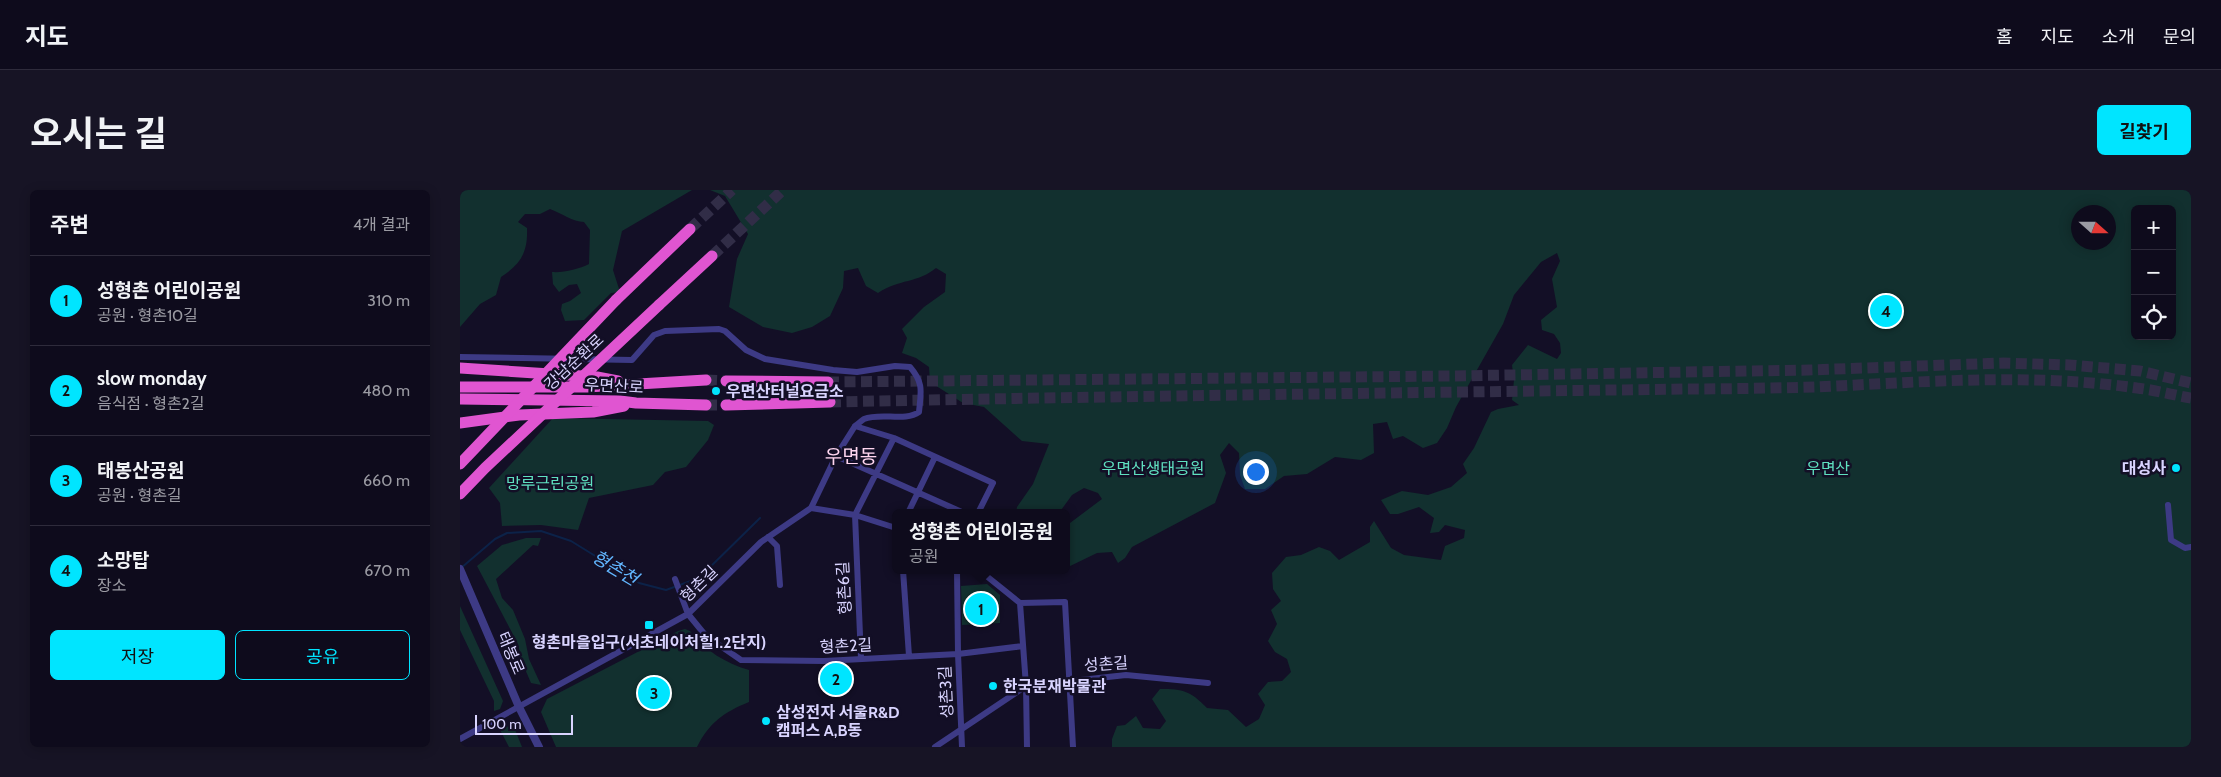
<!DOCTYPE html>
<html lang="ko">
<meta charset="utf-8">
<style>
:root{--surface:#0e0b1c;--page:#171425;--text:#f1f3f6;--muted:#9b9ba3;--line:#2e2b3b;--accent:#00e5ff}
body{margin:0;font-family:Cabin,"Noto Sans KR",sans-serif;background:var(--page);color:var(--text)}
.controls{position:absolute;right:15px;top:15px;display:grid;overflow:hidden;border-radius:8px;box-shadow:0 2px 12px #0003}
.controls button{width:45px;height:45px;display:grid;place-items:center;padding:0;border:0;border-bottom:1px solid var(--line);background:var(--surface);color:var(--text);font:25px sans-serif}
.compass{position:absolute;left:1611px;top:15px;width:45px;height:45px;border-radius:50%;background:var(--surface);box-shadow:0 2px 12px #0003;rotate:111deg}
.scale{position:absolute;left:15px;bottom:12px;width:98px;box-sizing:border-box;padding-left:5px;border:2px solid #d9d4ff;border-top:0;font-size:14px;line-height:18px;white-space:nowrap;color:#d9d4ff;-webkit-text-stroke:4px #130f26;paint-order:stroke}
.you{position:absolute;left:795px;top:281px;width:18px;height:18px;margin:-12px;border:4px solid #fff;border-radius:50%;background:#1a73e8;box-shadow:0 0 0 8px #1a73e833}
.badge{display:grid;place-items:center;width:32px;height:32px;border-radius:50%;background:var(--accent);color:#111;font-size:16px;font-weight:700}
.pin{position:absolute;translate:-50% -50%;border:2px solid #fff;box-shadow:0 1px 5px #0006}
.popup{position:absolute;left:432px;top:319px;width:178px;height:65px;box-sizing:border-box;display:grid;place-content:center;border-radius:8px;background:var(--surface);filter:drop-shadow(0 1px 4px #0005);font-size:16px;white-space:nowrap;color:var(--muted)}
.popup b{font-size:19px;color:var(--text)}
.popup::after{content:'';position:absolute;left:50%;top:100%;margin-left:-10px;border:10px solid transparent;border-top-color:var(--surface)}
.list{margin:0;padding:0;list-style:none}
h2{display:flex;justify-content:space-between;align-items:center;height:65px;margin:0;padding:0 20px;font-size:21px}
h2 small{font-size:16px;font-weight:400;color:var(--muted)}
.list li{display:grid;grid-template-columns:32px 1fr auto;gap:15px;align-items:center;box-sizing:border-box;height:90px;padding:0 20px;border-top:1px solid var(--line)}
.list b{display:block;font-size:19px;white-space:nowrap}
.list p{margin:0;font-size:16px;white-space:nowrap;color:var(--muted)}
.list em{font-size:16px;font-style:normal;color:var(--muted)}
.actions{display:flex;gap:10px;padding:15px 20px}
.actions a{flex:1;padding:11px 0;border:1px solid var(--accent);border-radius:8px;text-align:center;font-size:18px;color:var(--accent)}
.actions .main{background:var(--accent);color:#111}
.icon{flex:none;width:28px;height:28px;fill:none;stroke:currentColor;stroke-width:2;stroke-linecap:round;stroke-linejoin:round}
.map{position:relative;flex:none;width:1731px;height:557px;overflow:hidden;border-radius:8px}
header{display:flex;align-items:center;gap:30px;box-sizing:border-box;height:70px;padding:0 25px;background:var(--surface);border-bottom:1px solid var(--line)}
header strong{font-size:24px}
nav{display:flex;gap:28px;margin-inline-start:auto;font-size:18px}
.intro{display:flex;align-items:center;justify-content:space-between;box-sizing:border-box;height:120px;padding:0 30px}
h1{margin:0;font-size:35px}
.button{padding:12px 22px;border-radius:8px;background:var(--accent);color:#111;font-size:18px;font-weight:700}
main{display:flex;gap:30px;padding:0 30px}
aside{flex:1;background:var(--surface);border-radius:8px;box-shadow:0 2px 12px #0003}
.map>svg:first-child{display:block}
</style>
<header>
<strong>지도</strong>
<nav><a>홈</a><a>지도</a><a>소개</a><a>문의</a></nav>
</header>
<div class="intro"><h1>오시는 길</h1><a class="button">길찾기</a></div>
<main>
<aside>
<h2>주변<small>4개 결과</small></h2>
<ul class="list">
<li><span class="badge">1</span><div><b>성형촌 어린이공원</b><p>공원 · 형촌10길</p></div><em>310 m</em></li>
<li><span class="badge">2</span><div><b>slow monday</b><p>음식점 · 형촌2길</p></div><em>480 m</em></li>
<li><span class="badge">3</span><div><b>태봉산공원</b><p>공원 · 형촌길</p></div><em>660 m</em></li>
<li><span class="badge">4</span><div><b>소망탑</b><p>장소</p></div><em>670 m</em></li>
</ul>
<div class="actions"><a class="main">저장</a><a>공유</a></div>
</aside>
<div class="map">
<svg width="1731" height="557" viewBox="0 0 1731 557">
<rect width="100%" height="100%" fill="#130f26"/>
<!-- green -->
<path fill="#12302f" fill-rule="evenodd" d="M 0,0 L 232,0 L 162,41 L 153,80 L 160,102 L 151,103 L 124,130 L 105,131 L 101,120 L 102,114 L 110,111 L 121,103 L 117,94 L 109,95 L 99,102 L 93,94 L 92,82 C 103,83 119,79 129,74 L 130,40 L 124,32 C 113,32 101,23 90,19 L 80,24 L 65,24 L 58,32 L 67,38 C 68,62 61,74 41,87 L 36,105 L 20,114 L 0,137 Z
M 250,0 L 1731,0 L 1731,557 L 652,557 L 652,549 L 657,536 L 665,535 L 676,526 L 683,538 L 700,539 L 706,531 L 692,509 L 700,499 C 724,499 730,501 747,518 L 768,520 L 786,537 L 799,529 L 805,515 L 798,504 L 808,492 L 822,491 L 831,482 L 827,469 L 815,462 L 808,451 L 817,434 L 811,420 L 821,411 L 813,399 L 812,383 L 826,367 L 841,365 L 859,357 L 870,361 L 879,370 L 910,352 L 910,337 L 914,331 L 931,358 L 944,365 L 981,370 L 985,356 L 1004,348 L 1005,340 L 985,335 L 979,342 L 970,343 L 974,328 L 959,317 L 938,324 L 930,324 L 921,310 L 942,301 L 968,305 L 991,297 L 1007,283 L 1003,274 L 1014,258 L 1031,222 L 1038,219 L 1059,215 L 1052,210 L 1054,190 L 1052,175 L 1068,155 L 1097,169 L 1101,163 L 1100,153 L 1094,144 L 1082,140 L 1081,130 L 1097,117 L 1092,89 L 1100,71 L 1097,63 L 1081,72 L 1054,105 L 1043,134 L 996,217 L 987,238 L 977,253 L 963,258 L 943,246 L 933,249 L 927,232 L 913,234 L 914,263 L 901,270 L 875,267 L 847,284 L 824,286 L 805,299 L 785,299 L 780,285 L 779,263 L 769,253 L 760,265 L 766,283 L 755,313 L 672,357 L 665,368 L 658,373 L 652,362 L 637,363 L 606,378 L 606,336 L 642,309 L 638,303 L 624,298 L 612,305 L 599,323 L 556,323 L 557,317 L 573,294 L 589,254 L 562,251 L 524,217 L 503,213 L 470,192 L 469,177 L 456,168 L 442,163 L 447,148 L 442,139 L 464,117 L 485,102 L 486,84 L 476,78 C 458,93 439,89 418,103 L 406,96 L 398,78 L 384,81 L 383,98 L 370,126 L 352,137 L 332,143 L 303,137 L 269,117 L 277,69 L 288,44 L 265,6 ZM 1675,19 L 1712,19 L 1712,146 L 1675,146 ZM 1618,22 L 1648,22 L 1648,52 L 1618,52 Z
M 93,228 L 248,231 L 254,235 L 248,250 L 226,277 L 205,282 L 193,295 L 129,308 L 118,340 L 81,335 L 42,336 L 40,313 L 29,298 Z
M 66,348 L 81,348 L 78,356 L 73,355 L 36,389 L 42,408 L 53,420 L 65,449 L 69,469 L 81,495 L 71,493 L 62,472 L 58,454 L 17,376 L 42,355 Z
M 527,394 L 540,405 L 540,433 L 502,435 L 501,396 Z
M 0,416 L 43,511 L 40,519 L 34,521 L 34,511 L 0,440 Z
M 225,439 L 230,441 C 246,461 265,473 289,480 L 289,512 C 264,522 249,533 237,557 L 96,557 L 81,522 L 87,509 L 218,441 Z
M 38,536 L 54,537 L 62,557 L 49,557 Z"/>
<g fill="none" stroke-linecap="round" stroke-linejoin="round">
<!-- stream -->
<path stroke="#0c2248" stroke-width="2" d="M 1,378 L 35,349 L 47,343 L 81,341 L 111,351 L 179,393 L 206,400 L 239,388 L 300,328"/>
<!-- trunk-tunnel -->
<path stroke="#312d47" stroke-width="11" stroke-dasharray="11 5.5" stroke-linecap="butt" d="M 230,39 L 272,0
M 252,66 L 323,0
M 246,190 L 266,191
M 368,192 L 990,186 L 1349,180 L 1543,173 L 1610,175 L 1680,181 L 1731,193
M 370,212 C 655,206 941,203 1226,199 C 1269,199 1313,198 1356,197 C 1462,192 1571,183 1677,198 C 1695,200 1713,205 1731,208
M 246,215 L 266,215"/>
<!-- minor -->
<path stroke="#3d3a85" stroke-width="6" d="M 0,167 L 172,170 L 194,145 L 205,141 L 259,139 L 265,141 L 286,160 L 305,169 L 373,180 L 397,182 L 435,176 L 450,177 C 464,193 461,202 459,222 C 445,232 421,222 404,229 C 401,231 398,234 395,236
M 376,266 L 504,323
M 1708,315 L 1711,350 L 1725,358 L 1731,357
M 351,318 L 376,266 L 395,236 L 434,248
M 448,323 L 475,267
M 308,347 L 317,356 L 320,395
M 443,380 L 449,466
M 497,380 L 498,464 L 502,557
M 519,380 L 560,413 L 566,496 L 567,557
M 215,389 L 228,424 L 246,446 L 281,470 L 364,471 L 498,464 L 563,456
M 560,413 L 605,412 L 613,557
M 401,469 L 395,325 L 434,248 L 533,293 L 518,323
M 0,549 L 228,424 L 301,352 L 351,318 L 395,325 L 436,338
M 475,557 L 566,496 L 666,485 L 748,493"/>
<!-- tertiary -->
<path stroke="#3d3a85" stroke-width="8" d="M 0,379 L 59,517 L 79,557"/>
<!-- trunk -->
<path stroke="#e055d1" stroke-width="11" d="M 156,110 L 230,39
M 199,115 L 252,66
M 0,178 L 137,187 L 158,191
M 266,191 L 368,192
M 0,197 L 127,197 L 246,190
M 0,209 L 160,211 L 176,213 L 246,215
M 266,215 L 370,212
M 0,233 L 59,225 L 133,222 L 164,216"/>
<!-- trunk-bridge -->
<path stroke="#e055d1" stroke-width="11" d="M 0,274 L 156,110
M 0,304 L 25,278 L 199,115"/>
</g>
<!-- markers -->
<g fill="#00e5ff" stroke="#130f26" stroke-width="2">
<circle cx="256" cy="201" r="5"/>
<circle cx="1716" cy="278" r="5"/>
<rect x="184" y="430" width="10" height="10" rx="2.5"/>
<circle cx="533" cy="496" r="5"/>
<circle cx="306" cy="531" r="5"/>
</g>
<g text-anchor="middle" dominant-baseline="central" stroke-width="5" stroke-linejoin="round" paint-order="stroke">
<!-- street labels -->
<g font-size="16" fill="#d9d4ff" stroke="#130f26">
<text transform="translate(114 172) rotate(-43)">강남순환로</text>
<text transform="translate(154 196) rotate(3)">우면산로</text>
<text transform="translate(239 394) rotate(-44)">형촌길</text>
<text transform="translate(384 398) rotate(-93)">형촌6길</text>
<text transform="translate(386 456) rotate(-3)">형촌2길</text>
<text transform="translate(51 463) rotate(67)">태봉로</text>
<text transform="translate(646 474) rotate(-4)">성촌길</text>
<text transform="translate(486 502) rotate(-93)">성촌3길</text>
</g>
<!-- poi labels -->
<g font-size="16" font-weight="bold" fill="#d9d4ff" stroke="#130f26" text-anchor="start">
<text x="266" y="201">우면산터널요금소</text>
<text x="1706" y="278" text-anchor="end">대성사</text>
<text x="189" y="452" text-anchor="middle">형촌마을입구(서초네이처힐1.2단지)</text>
<text x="543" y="496">한국분재박물관</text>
<text x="316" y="522">삼성전자 서울R&amp;D<tspan x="316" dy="18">캠퍼스 A,B동</tspan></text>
</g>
<!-- park labels -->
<g font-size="16" fill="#5fe0c0" stroke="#130f26">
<text x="693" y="278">우면산생태공원</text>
<text x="1368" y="278">우면산</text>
<text x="90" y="293">망루근린공원</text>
</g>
<!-- water labels -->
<g font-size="18" font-style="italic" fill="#62b6ff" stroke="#130f26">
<text transform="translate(155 378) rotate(31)">형촌천</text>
</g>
<!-- quarter labels -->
<g font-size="19" fill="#ffd6f0" stroke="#130f26">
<text x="391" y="266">우면동</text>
</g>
</g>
</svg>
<div class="controls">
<button>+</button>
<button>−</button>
<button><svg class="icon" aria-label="locate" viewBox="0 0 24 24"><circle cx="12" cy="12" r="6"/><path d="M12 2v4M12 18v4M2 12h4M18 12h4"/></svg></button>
</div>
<svg class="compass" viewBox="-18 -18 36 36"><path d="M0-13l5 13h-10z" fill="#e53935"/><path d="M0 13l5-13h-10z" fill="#9b9ba3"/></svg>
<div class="scale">100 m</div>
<div class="you"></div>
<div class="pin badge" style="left:521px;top:419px">1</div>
<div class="popup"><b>성형촌 어린이공원</b>공원</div>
<div class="pin badge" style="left:376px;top:489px">2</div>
<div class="pin badge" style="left:194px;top:503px">3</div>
<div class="pin badge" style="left:1426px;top:121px">4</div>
</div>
</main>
